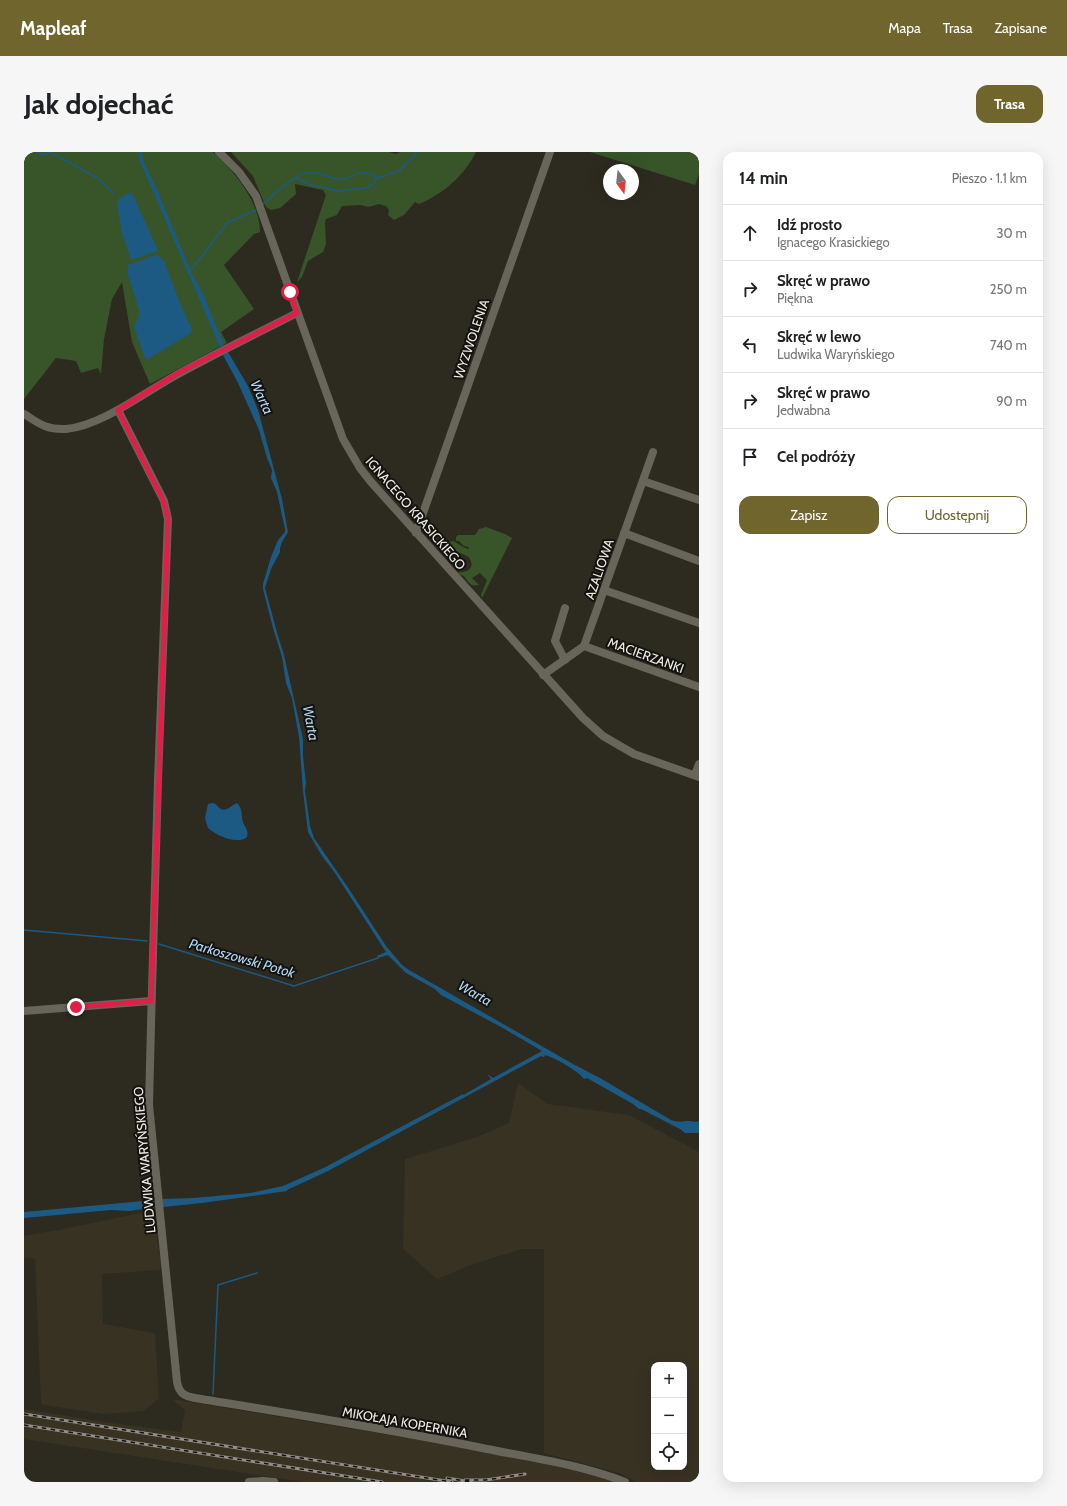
<!DOCTYPE html>
<html lang="pl">
<meta charset="utf-8">
<style>
:root{--surface:#fff;--page:#f6f6f6;--text:#202124;--muted:#757577;--line:#e0e0e0;--accent:#6f652d}
body{margin:0;font-family:Cabin,sans-serif;background:var(--page);color:var(--text)}
.controls{position:absolute;right:12px;bottom:12px;display:grid;overflow:hidden;border-radius:8px;box-shadow:0 4px 16px #0002}
.controls button{width:36px;height:36px;display:grid;place-items:center;padding:0;border:0;border-bottom:1px solid var(--line);background:var(--surface);color:var(--text);font:20px sans-serif}
.compass{position:absolute;left:579px;top:12px;width:36px;height:36px;border-radius:50%;background:var(--surface);box-shadow:0 4px 16px #0002;rotate:165deg}
.stop{position:absolute;width:12px;height:12px;margin:-9px;border:3px solid #e11d48;border-radius:50%;background:#fff}
.stop.end{background:#e11d48;border-color:#fff;box-shadow:0 1px 4px #0008}
.list{margin:0;padding:0;list-style:none}
h2{display:flex;justify-content:space-between;align-items:center;height:52px;margin:0;padding:0 16px;font-size:17px}
h2 small{font-size:13px;font-weight:400;color:var(--muted)}
.list li{display:grid;grid-template-columns:26px 1fr auto;gap:12px;align-items:center;box-sizing:border-box;height:56px;padding:0 16px;border-top:1px solid var(--line)}
.list b{display:block;font-size:15px;white-space:nowrap}
.list p{margin:0;font-size:13px;white-space:nowrap;color:var(--muted)}
.list em{font-size:13px;font-style:normal;color:var(--muted)}
.actions{display:flex;gap:8px;padding:12px 16px}
.actions a{flex:1;padding:9px 0;border:1px solid var(--accent);border-radius:12px;text-align:center;font-size:14px;color:var(--accent)}
.actions .main{background:var(--accent);color:#fff}
.icon{flex:none;width:22px;height:22px;fill:none;stroke:currentColor;stroke-width:2;stroke-linecap:round;stroke-linejoin:round}
.map{position:relative;flex:none;width:675px;height:1330px;overflow:hidden;border-radius:12px}
header{display:flex;align-items:center;gap:24px;box-sizing:border-box;height:56px;padding:0 20px;background:var(--accent);color:#fff}
header strong{font-size:19px}
nav{display:flex;gap:22px;margin-inline-start:auto;font-size:14px}
.intro{display:flex;align-items:center;justify-content:space-between;box-sizing:border-box;height:96px;padding:0 24px}
h1{margin:0;font-size:28px}
.button{padding:10px 18px;border-radius:12px;background:var(--accent);color:#fff;font-size:14px;font-weight:700}
main{display:flex;gap:24px;padding:0 24px}
aside{flex:1;background:var(--surface);border-radius:12px;box-shadow:0 4px 16px #0002}
.map>svg:first-child{display:block}
</style>
<header>
<strong>Mapleaf</strong>
<nav><a>Mapa</a><a>Trasa</a><a>Zapisane</a></nav>
</header>
<div class="intro"><h1>Jak dojechać</h1><a class="button">Trasa</a></div>
<main>
<div class="map">
<svg width="675" height="1330" viewBox="0 0 675 1330">
<rect width="100%" height="100%" fill="#2d2a20"/>
<!-- built -->
<path fill="#383223" fill-rule="evenodd" d="M 494,931 L 524,952 L 605,963 L 675,1000 L 675,1330 L 612,1330 L 595,1321 L 520,1301 L 520,1097 L 498,1097 L 449,1112 L 413,1127 L 379,1097 L 381,1007 L 453,985 L 485,971 ZM 630,1213 L 660,1213 L 660,1315 L 630,1315 Z
M 131,1058 L 133,1088 L 137,1110 L 136,1118 L 78,1122 L 79,1172 L 131,1181 L 135,1246 L 120,1259 L 79,1262 L 20,1253 L 17,1251 L 11,1107 L 0,1106 L 0,1084 L 34,1078 Z
M 148,1247 L 474,1301 L 582,1325 L 594,1330 L 279,1330 L 0,1287 L 0,1257 L 80,1270 L 157,1280 L 161,1258 Z"/>
<!-- green -->
<path fill="#375529" d="M 0,0 L 189,0 C 210,19 236,50 236,80 L 230,82 L 200,113 L 230,157 L 197,180 L 203,191 L 126,232 L 108,190 L 98,130 L 88,147 L 80,187 L 77,222 L 74,216 L 57,221 L 52,209 L 32,206 L 0,247 Z
M 207,0 L 365,0 L 372,2 L 376,0 L 452,0 C 440,24 419,42 395,52 L 391,50 L 380,63 L 370,68 L 364,63 L 365,58 L 362,54 L 355,52 L 344,55 L 337,53 L 318,54 L 313,63 L 302,67 L 301,70 L 302,92 L 299,100 L 284,109 L 278,125 L 273,130 L 302,43 L 299,38 L 271,32 L 272,42 L 256,56 L 247,58 L 242,55 L 229,24 Z
M 566,0 L 675,0 L 675,22 L 671,33 Z
M 462,375 L 481,382 L 488,386 L 458,446 L 457,443 L 463,428 L 456,421 L 448,426 L 455,433 C 447,435 444,430 440,424 L 434,422 L 436,420 C 453,421 451,401 432,401 L 432,406 L 428,411 L 426,411 C 421,403 419,397 425,390 L 429,389 L 441,396 L 445,397 L 445,395 L 440,394 L 435,389 L 432,389 L 432,385 L 434,383 L 451,383 L 455,377 Z"/>
<!-- water -->
<path fill="#1c5a83" d="M 114,0 L 118,0 L 119,8 L 134,40 L 166,117 L 169,116 L 167,120 L 179,142 L 200,193 L 196,195 L 116,9 Z
M 104,41 L 108,41 L 133,96 L 133,99 C 126,102 116,104 108,108 L 107,107 L 98,82 L 93,52 L 94,48 Z
M 132,103 L 135,104 L 140,109 L 156,151 L 168,178 L 167,181 L 124,207 L 121,206 L 110,175 L 115,164 L 115,158 L 104,123 L 104,113 Z
M 204,200 L 224,234 L 234,258 L 258,347 L 264,380 L 258,390 L 256,396 L 256,400 L 247,417 L 241,436 L 254,484 L 260,503 L 279,587 L 279,604 L 282,631 L 281,639 L 286,674 L 290,686 L 325,737 L 362,794 L 378,813 L 385,818 L 549,912 L 576,926 L 647,968 C 655,971 658,969 666,969 C 670,969 671,971 675,969 L 675,981 L 661,981 L 656,977 L 617,957 L 615,957 L 609,952 L 563,926 L 560,927 C 554,919 532,906 521,903 L 520,905 L 517,904 L 304,1019 L 263,1038 L 263,1039 L 178,1051 L 139,1055 L 138,1047 L 169,1046 L 226,1041 L 259,1034 L 315,1009 L 431,948 L 467,927 L 463,922 L 469,926 L 518,899 L 479,876 L 417,843 L 411,837 L 382,821 L 364,803 L 354,806 L 353,804 L 362,800 L 311,721 L 298,704 L 284,680 L 279,639 L 275,585 L 268,546 L 262,531 L 258,505 L 249,476 L 239,437 L 239,432 L 247,405 L 254,388 L 261,380 L 261,377 L 253,340 L 247,326 L 248,318 L 243,306 L 235,278 L 214,231 L 199,203 Z
M 189,651 C 193,652 193,655 197,657 C 202,660 208,653 213,651 C 219,657 217,663 219,670 C 221,676 225,678 223,685 C 213,693 193,684 184,676 L 181,666 L 184,652 Z
M 130,1048 L 131,1055 L 106,1059 L 87,1058 L 0,1066 L 0,1060 Z"/>
<g fill="none" stroke-linecap="round" stroke-linejoin="round">
<!-- stream -->
<path stroke="#1c5a83" stroke-width="1.5" d="M 13,0 L 19,3 L 26,0 L 73,26 L 90,42
M 272,26 L 288,33 L 314,39 L 342,36 L 349,32 L 353,26
M 239,52 C 250,43 273,19 288,20 C 298,21 308,28 318,27 C 335,25 334,14 353,26 L 375,19 L 393,0
M 169,116 L 203,71 L 232,58
M 0,778 L 123,789
M 135,792 L 270,834 L 354,806
M 305,1014 L 439,943
M 189,1242 L 194,1133 L 233,1121"/>
<!-- minor -->
<path stroke="#68655a" stroke-width="8" d="M 195,0 L 215,20 L 232,44 L 319,287 L 336,316 L 347,330 L 559,566 L 579,584 L 610,602 L 675,625
M 94,258 L 140,349 L 144,367 L 134,628 L 127,873 L 125,953 L 153,1230 C 155,1241 160,1244 171,1246 C 268,1262 366,1277 463,1297 C 509,1306 558,1313 601,1330
M 0,262 C 16,272 22,278 42,277 C 78,274 124,238 156,221 C 194,200 234,181 273,161
M 619,329 L 675,348
M 392,381 L 526,0
M 600,381 L 675,409
M 580,438 L 675,471
M 560,494 L 675,535
M 541,508 L 531,489 L 541,456
M 519,523 L 560,494 L 629,300
M 671,623 L 675,612
M 0,859 L 127,849
M 225,1330 L 239,1329 L 250,1330"/>
<!-- rail casing -->
<g stroke="#8f8d85" stroke-width="3">
<path id="rail" d="M 0,1262 L 428,1330
M 0,1273 L 358,1330
M 423,1326 L 447,1330
M 441,1328 L 462,1328 L 501,1322"/>
</g>
<!-- rail -->
<use href="#rail" stroke="#14120e" stroke-width="1.5" stroke-dasharray="4.5" stroke-linecap="butt"/>
</g>
<g fill="none" stroke-linecap="round" stroke-linejoin="round">
<!-- route -->
<path stroke="#e11d48" stroke-width="5" d="M 52,855 L 127,849 L 144,367 L 140,350 L 94,258 L 156,220 L 273,161 L 266,140"/>
</g>
<g text-anchor="middle" dominant-baseline="central" stroke-width="4" stroke-linejoin="round" paint-order="stroke">
<!-- street labels -->
<g font-size="13" fill="#edebe5" stroke="#14120e">
<text transform="translate(447 187) rotate(-71)">WYZWOLENIA</text>
<text transform="translate(392 361) rotate(49)">IGNACEGO KRASICKIEGO</text>
<text transform="translate(575 417) rotate(-71)">AZALIOWA</text>
<text transform="translate(622 503) rotate(20)">MACIERZANKI</text>
<text transform="translate(120 1008) rotate(-95)">LUDWIKA WARYŃSKIEGO</text>
<text transform="translate(381 1270) rotate(10)">MIKOŁAJA KOPERNIKA</text>
</g>
<!-- water labels -->
<g font-size="14" font-style="italic" fill="#b2d8f6" stroke="#14120e">
<text transform="translate(238 245) rotate(65)">Warta</text>
<text transform="translate(287 571) rotate(79)">Warta</text>
<text transform="translate(218 806) rotate(16)">Parkoszowski Potok</text>
<text transform="translate(451 841) rotate(30)">Warta</text>
</g>
</g>
</svg>
<div class="controls">
<button>+</button>
<button>−</button>
<button><svg class="icon" aria-label="locate" viewBox="0 0 24 24"><circle cx="12" cy="12" r="6"/><path d="M12 2v4M12 18v4M2 12h4M18 12h4"/></svg></button>
</div>
<svg class="compass" viewBox="-18 -18 36 36"><path d="M0-13l5 13h-10z" fill="#e53935"/><path d="M0 13l5-13h-10z" fill="#757577"/></svg>
<div class="stop" style="left:266px;top:140px"></div>
<div class="stop end" style="left:52px;top:855px"></div>
</div>
<aside>
<h2>14 min<small>Pieszo · 1.1 km</small></h2>
<ul class="list">
<li><svg class="icon" aria-label="ahead" viewBox="0 0 24 24"><path d="M12 20V5M6 11l6-6 6 6"/></svg><div><b>Idź prosto</b><p>Ignacego Krasickiego</p></div><em>30 m</em></li>
<li><svg class="icon" aria-label="right" viewBox="0 0 24 24"><path d="M7 20v-9h11M14 6l5 5-5 5"/></svg><div><b>Skręć w prawo</b><p>Piękna</p></div><em>250 m</em></li>
<li><svg class="icon" aria-label="left" viewBox="0 0 24 24"><path d="M17 20v-9H6M10 6l-5 5 5 5"/></svg><div><b>Skręć w lewo</b><p>Ludwika Waryńskiego</p></div><em>740 m</em></li>
<li><svg class="icon" aria-label="right" viewBox="0 0 24 24"><path d="M7 20v-9h11M14 6l5 5-5 5"/></svg><div><b>Skręć w prawo</b><p>Jedwabna</p></div><em>90 m</em></li>
<li><svg class="icon" aria-label="arrive" viewBox="0 0 24 24"><path d="M6 21V4h12l-3 4 3 4H6"/></svg><div><b>Cel podróży</b></div></li>
</ul>
<div class="actions"><a class="main">Zapisz</a><a>Udostępnij</a></div>
</aside>
</main>
